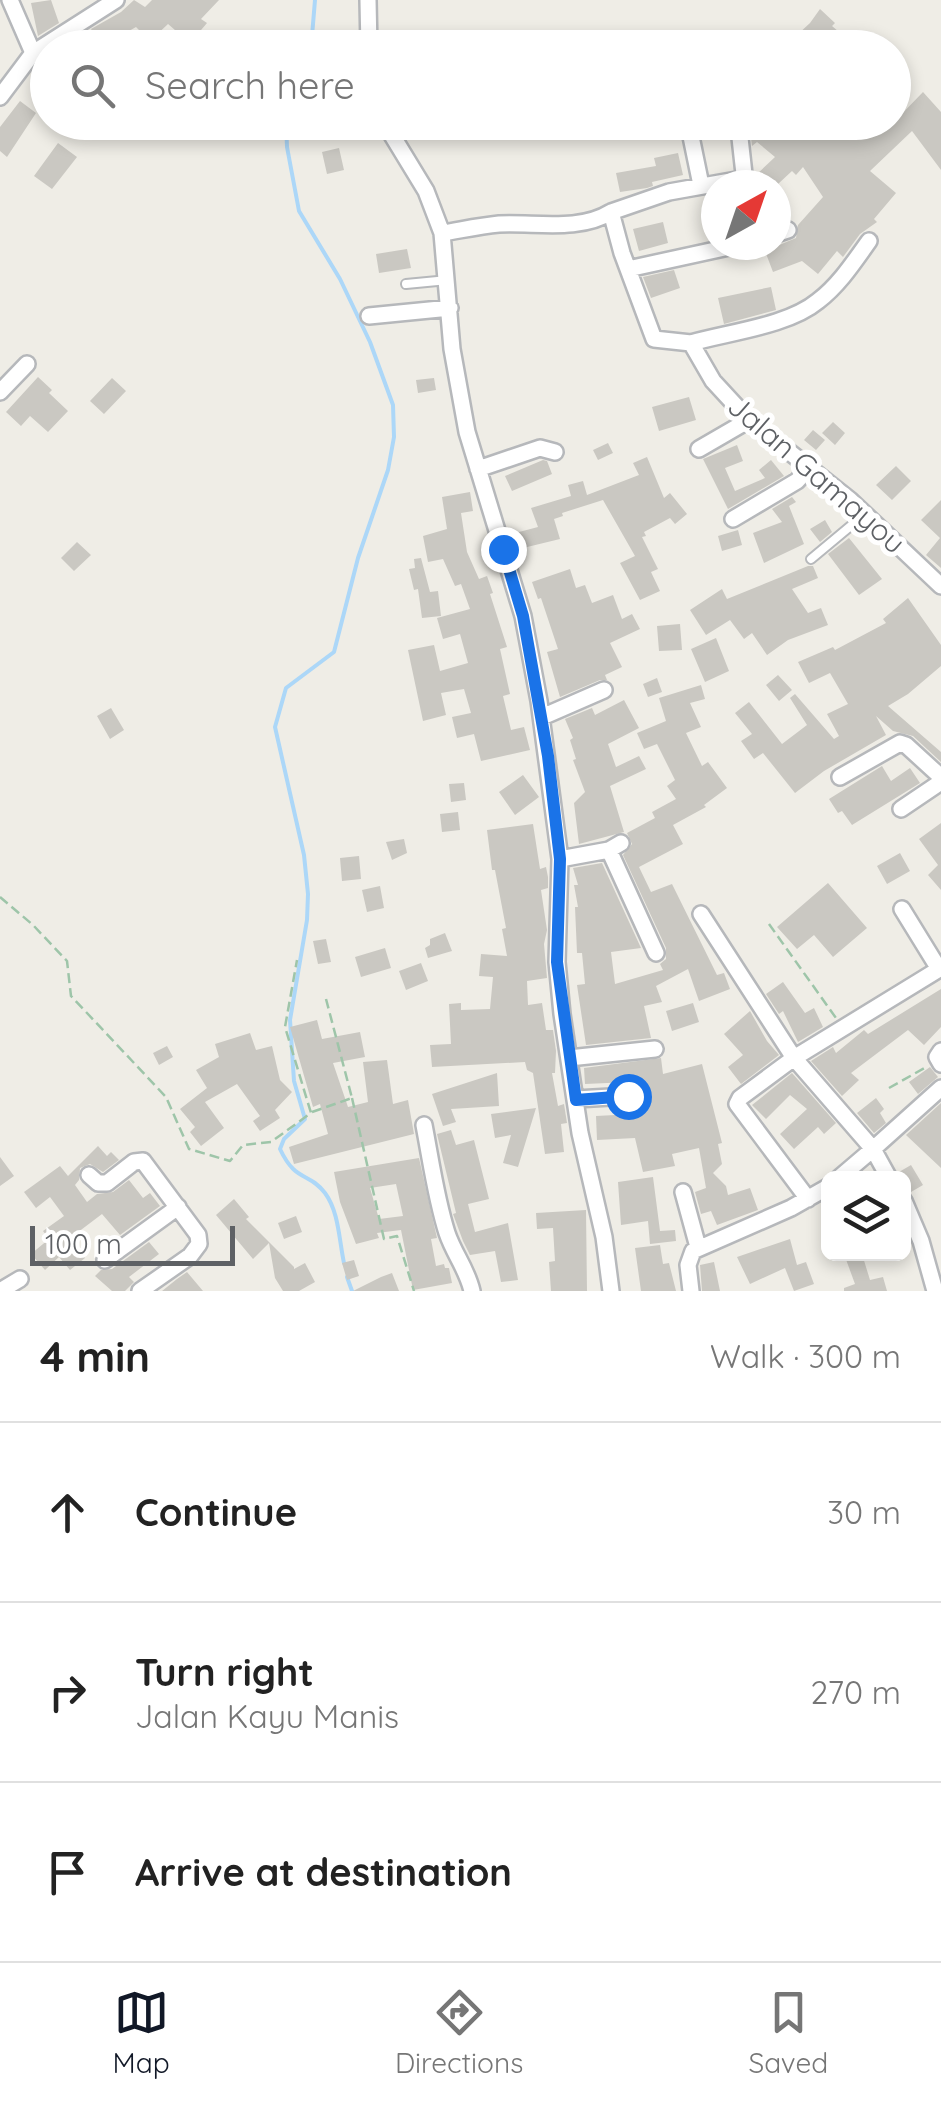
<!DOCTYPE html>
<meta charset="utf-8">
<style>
:root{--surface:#fff;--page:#f2f2f2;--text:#222;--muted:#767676;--line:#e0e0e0;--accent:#111827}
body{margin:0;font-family:Quicksand,sans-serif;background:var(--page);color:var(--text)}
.controls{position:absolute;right:30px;bottom:30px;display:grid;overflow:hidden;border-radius:15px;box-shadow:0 5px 15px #0003}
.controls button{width:90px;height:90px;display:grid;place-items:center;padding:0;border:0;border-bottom:2px solid var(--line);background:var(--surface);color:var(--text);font:50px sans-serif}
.compass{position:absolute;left:701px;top:170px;width:90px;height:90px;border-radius:50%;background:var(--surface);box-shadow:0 5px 15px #0003;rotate:40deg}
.scale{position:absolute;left:30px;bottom:25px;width:205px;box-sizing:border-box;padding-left:10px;border:5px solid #5e6165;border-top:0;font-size:28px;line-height:35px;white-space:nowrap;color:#5e6165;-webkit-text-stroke:8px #fff;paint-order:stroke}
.stop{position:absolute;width:30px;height:30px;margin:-22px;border:8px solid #1a73e8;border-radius:50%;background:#fff}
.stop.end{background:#1a73e8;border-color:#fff;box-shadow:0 2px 10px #0008}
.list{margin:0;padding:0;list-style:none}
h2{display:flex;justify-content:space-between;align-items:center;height:130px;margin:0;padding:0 40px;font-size:42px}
h2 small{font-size:32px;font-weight:400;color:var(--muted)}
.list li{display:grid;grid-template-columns:65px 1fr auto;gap:30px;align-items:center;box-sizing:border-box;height:180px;padding:0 40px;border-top:2px solid var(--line)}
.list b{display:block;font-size:38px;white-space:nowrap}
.list p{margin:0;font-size:32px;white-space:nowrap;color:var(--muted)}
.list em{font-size:32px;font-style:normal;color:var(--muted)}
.icon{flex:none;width:55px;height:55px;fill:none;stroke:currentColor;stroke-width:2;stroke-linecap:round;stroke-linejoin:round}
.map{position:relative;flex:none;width:941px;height:1291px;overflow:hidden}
.search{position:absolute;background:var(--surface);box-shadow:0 5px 15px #0003;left:30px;right:30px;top:30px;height:110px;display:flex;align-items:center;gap:25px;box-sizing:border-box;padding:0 35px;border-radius:55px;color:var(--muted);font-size:38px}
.sheet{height:670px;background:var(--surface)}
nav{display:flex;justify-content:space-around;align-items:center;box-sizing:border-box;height:140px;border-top:2px solid var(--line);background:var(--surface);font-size:28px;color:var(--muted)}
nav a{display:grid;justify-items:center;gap:5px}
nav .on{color:var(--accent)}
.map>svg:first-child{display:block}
</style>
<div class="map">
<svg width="941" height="1291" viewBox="0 0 941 1291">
<rect width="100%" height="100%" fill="#efede6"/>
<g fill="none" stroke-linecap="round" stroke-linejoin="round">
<!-- stream -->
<path stroke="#acd7f8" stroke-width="4" d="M 311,48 L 315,0
M 286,122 L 287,147 L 299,211 L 340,279 L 370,342 L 393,405 L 394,437 L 388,470 L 358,558 L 334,652 L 286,688 L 275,727 L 304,855 L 308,894 L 307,920 L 290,1020 L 294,1081 L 305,1119 L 284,1139 L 280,1149 C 296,1183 308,1171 325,1193 C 339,1212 339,1240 344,1263
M 347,1277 L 352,1291"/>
</g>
<!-- building -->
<path fill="#cac8c2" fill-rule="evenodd" d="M 51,0 L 59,23 L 38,36 L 31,3 Z
M 134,0 L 145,7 L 152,0 L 219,0 L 201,19 L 207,23 L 190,43 L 168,24 L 150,41 L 136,27 L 99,48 L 79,48 L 96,37 L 91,29 L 121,12 Z
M 820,9 L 835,23 L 832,26 L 858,48 L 783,48 L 810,23 Z
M 923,92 L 941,112 L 941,170 L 912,131 L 870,171 L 896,193 L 874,219 L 877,222 L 860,234 L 843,257 L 837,251 L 818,274 L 802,261 L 773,272 L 765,251 L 796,238 L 798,225 L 823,197 L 803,167 L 796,175 L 792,171 L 778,184 L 775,180 L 770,185 L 751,185 L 755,176 L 775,157 L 757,142 L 752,146 L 750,130 L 759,122 L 769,122 L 774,128 L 780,122 L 836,122 L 843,129 L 850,122 L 894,122 Z
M 20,101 L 36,113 L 7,157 L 0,151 L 0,127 Z
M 58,143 L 77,157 L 52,189 L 34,176 Z
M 339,148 L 344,170 L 327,174 L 322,152 Z
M 678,153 L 683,175 L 652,182 L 653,186 L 647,188 L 620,192 L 616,173 L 656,166 L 654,158 Z
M 663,222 L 668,243 L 639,251 L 633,229 Z
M 407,249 L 411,268 L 379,273 L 376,254 Z
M 674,270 L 680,288 L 651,298 L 643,277 Z
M 771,287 L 776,310 L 724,324 L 718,298 Z
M 38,377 L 52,390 L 49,393 L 68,411 L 48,432 L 30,416 L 21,426 L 6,412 Z
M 112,378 L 126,391 L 104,414 L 90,401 Z
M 434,378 L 436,390 L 418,393 L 416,380 Z
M 689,397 L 696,420 L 659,431 L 652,407 Z
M 833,422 L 845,433 L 835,445 L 822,433 Z
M 813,430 L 825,440 L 816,450 L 804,440 Z
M 608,443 L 613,453 L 598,460 L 593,450 Z
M 737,445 L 743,461 L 725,468 L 735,491 L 765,478 L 759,470 L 771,460 L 784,476 L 728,509 L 703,459 Z
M 647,457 L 664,498 L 670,493 L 687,514 L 675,524 L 670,518 L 644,532 L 646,536 L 642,537 L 658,569 L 651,572 L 660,591 L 640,600 L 620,563 L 635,556 L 603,500 L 562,513 L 563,516 L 554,519 L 560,539 L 523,548 L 519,532 L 538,527 L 531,508 L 571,496 L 568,485 L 583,481 L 587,495 L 639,475 L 633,463 Z
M 543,460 L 547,461 L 552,474 L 512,491 L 505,476 Z
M 896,466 L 911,481 L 892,500 L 876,485 Z
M 470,492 L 473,511 L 461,513 L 467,552 L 479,579 L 487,576 L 493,593 L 490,594 L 507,647 L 500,649 L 510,694 L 503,696 L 511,730 L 524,727 L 530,750 L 481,761 L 474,734 L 457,738 L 452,717 L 471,713 L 464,689 L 441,693 L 446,715 L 423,721 L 408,650 L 434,645 L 440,671 L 468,663 L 460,634 L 443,639 L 437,618 L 470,609 L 461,584 L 455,586 L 443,559 L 428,562 L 423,536 L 447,529 L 442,497 Z
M 792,497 L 796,502 L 789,506 L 804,544 L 764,563 L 753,533 L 782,522 L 772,509 Z
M 941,500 L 941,568 L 926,555 L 940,538 L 921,520 Z
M 825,520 L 832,532 L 820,542 L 810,529 Z
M 738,530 L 742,545 L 722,551 L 718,536 Z
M 849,538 L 882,579 L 859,595 L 828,554 Z
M 77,542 L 91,555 L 74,571 L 61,558 Z
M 421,558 L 430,592 L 438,591 L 441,616 L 422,618 L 418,589 L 414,590 L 409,569 L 415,568 L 414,559 Z
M 808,566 L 813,566 L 818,578 L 792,589 L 808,613 L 821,608 L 828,625 L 788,640 L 767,655 L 752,633 L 744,639 L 730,620 L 706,635 L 690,610 L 722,589 L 727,599 Z
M 570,569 L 576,588 L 585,585 L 592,603 L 613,595 L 622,619 L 632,614 L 640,629 L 610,643 L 622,667 L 605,675 L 607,680 L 600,680 L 560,697 L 547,652 L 558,649 L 541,598 L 538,599 L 532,582 Z
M 908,598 L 941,645 L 941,666 L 908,694 L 888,706 L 941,752 L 941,762 L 913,736 L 893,731 L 876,716 L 886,735 L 824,771 L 795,793 L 763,753 L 754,759 L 741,741 L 752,734 L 735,713 L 749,702 L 782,744 L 807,725 L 790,698 L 795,694 L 834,739 L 839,736 L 827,714 L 848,704 L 830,673 L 809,683 L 798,662 L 833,647 L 835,650 L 886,623 L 883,619 Z
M 680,624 L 682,650 L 659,651 L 657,626 Z
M 716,638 L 729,671 L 705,682 L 691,649 Z
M 778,675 L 792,690 L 779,701 L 766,685 Z
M 657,678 L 662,692 L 648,697 L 643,684 Z
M 701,685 L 705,699 L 690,703 L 701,727 L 686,733 L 702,766 L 708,762 L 727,788 L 704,805 L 706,807 L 673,825 L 683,844 L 639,867 L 651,892 L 672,884 L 717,975 L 724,973 L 730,989 L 699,1001 L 688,969 L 656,986 L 662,1002 L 644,1006 L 651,1038 L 586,1045 L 577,985 L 585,984 L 582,953 L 577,953 L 575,907 L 578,907 L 574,885 L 578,885 L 573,868 L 602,863 L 641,948 L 611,952 L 615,984 L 663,970 L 660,964 L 666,959 L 666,948 L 623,855 L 632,844 L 627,833 L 655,818 L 652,812 L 676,799 L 667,786 L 675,780 L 657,744 L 644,749 L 637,733 L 666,721 L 659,698 Z
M 624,700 L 639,728 L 608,744 L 616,767 L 639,756 L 646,769 L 610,786 L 624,832 L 579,844 L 574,803 L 585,792 L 573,760 L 576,759 L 570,740 L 573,738 L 565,719 L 592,708 L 595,715 Z
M 111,708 L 124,730 L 110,739 L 97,716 Z
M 882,766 L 891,781 L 910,768 L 920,783 L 852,825 L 842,811 L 838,813 L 829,799 Z
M 523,775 L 539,797 L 515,815 L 499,792 Z
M 464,783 L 466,800 L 451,802 L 449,784 Z
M 458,812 L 460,830 L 442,832 L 440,814 Z
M 941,823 L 941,890 L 928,875 L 938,865 L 919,839 Z
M 533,824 L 540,869 L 546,867 L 548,877 L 548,888 L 541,890 L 547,930 L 544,944 L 547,978 L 527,981 L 528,1005 L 542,1003 L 546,1030 L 553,1030 L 556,1051 L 555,1073 L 552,1073 L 558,1106 L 564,1104 L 567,1123 L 561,1124 L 564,1152 L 545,1154 L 533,1073 L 527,1070 L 525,1062 L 432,1067 L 430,1045 L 451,1044 L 449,1004 L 461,1003 L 461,1010 L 490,1009 L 493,977 L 479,976 L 481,954 L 507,956 L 502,929 L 506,928 L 495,870 L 492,870 L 487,830 Z
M 404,839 L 407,853 L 392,860 L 386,842 Z
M 900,853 L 910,871 L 887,884 L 877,866 Z
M 359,856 L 361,879 L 342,881 L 340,858 Z
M 828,883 L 867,928 L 833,957 L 814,935 L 797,949 L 777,927 Z
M 380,886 L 384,908 L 367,912 L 362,890 Z
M 445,933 L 452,951 L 428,958 L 425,948 L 430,945 L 430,939 Z
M 326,939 L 331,962 L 318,964 L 313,941 Z
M 385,948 L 391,968 L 361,977 L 355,957 Z
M 421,963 L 428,981 L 406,990 L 399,971 Z
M 783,982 L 805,1013 L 814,1008 L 823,1027 L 798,1042 L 783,1011 L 779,1014 L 766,994 Z
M 941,989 L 941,1027 L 924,1045 L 908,1030 L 851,1073 L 859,1080 L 842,1096 L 811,1061 L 833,1047 L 836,1053 L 864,1030 L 868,1034 Z
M 693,1003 L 699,1022 L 672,1031 L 666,1011 Z
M 750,1011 L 767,1041 L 779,1055 L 741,1084 L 728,1067 L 743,1055 L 724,1034 Z
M 317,1020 L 322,1039 L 360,1032 L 365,1057 L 333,1063 L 348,1107 L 368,1102 L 363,1062 L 387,1060 L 393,1104 L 408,1100 L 414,1134 L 294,1164 L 289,1147 L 328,1134 L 320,1104 L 313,1107 L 290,1027 Z
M 250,1033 L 256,1050 L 272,1046 L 280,1080 L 292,1092 L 275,1110 L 280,1118 L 260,1131 L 253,1121 L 260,1116 L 237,1084 L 205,1102 L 224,1128 L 201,1146 L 190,1132 L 195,1127 L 180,1109 L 207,1088 L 196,1070 L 219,1057 L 215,1044 Z
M 167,1046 L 173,1057 L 159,1065 L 153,1053 Z
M 661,1058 L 663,1074 L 702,1064 L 722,1143 L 718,1144 L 722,1164 L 713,1173 L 726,1186 L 728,1195 L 750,1188 L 758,1210 L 717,1225 L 711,1211 L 701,1214 L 695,1192 L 706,1188 L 699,1148 L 672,1154 L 675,1166 L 643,1172 L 635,1138 L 597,1140 L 596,1116 L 634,1114 L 633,1106 L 639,1094 L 630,1082 L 585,1084 L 584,1068 Z
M 930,1067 L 938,1077 L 918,1094 L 909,1082 Z
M 497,1073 L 499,1106 L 451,1109 L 456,1122 L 443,1126 L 432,1094 Z
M 792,1073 L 836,1123 L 824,1134 L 818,1127 L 794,1149 L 780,1134 L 807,1109 L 790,1095 L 766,1119 L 752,1105 Z
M 876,1098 L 884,1109 L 880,1113 L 886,1123 L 874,1133 L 857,1113 Z
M 941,1103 L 941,1168 L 906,1135 Z
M 536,1108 L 518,1167 L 503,1163 L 511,1135 L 495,1138 L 491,1114 Z
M 451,1130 L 456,1145 L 474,1140 L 489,1199 L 468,1204 L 475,1232 L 508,1223 L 518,1280 L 501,1282 L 495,1251 L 470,1255 L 463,1241 L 453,1214 L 456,1213 L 437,1134 Z
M 98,1146 L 107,1156 L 111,1152 L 119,1160 L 103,1172 L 90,1164 L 80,1168 L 79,1180 L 75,1185 L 87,1202 L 97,1194 L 113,1192 L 129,1180 L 143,1198 L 150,1193 L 160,1206 L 120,1235 L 102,1214 L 69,1239 L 85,1258 L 70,1270 L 59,1257 L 45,1270 L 31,1254 L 49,1239 L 43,1231 L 64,1216 L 50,1197 L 36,1208 L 24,1192 L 60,1166 L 68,1176 Z
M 0,1157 L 14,1176 L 0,1186 Z
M 419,1158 L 437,1238 L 431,1239 L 436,1266 L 444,1264 L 445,1268 L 449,1268 L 452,1283 L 413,1290 L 401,1230 L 377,1233 L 379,1238 L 356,1244 L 340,1202 L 334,1172 ZM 396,1184 L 403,1216 L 379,1219 L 370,1188 Z
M 911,1165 L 923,1185 L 911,1192 L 899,1172 Z
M 653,1177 L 660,1231 L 675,1230 L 676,1241 L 650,1244 L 648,1221 L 621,1225 L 618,1182 Z
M 234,1199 L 249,1217 L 246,1219 L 294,1267 L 294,1269 L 305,1263 L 315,1282 L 299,1291 L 283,1291 L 275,1278 L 269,1243 L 253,1259 L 216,1215 Z
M 586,1210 L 587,1291 L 551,1291 L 549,1262 L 555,1261 L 553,1228 L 537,1229 L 536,1213 Z
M 296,1216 L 302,1232 L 284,1239 L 278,1223 Z
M 790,1239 L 797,1265 L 806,1262 L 814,1284 L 794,1291 L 785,1268 L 750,1284 L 737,1257 Z
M 149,1242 L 159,1254 L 129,1277 L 134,1282 L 125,1291 L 112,1291 L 95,1276 L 101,1270 L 112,1269 Z
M 660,1245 L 663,1264 L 669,1263 L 676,1291 L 641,1291 L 635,1248 Z
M 844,1254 L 862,1254 L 870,1280 L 883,1277 L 887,1291 L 844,1291 L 844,1288 L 855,1284 Z
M 354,1260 L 359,1276 L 347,1280 L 342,1263 Z
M 714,1262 L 720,1291 L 702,1291 L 700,1265 Z
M 187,1272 L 203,1291 L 162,1291 L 177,1279 Z
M 392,1273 L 399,1291 L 353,1291 L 381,1277 Z"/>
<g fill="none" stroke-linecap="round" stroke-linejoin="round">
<!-- lane casing -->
<g stroke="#b6b8bb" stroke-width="12">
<path id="lane" d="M 406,284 L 448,280
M 811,559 L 865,514"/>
</g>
<!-- street casing -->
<g stroke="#b6b8bb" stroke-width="20">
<path id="street" d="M 10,0 L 33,53
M 368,0 L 369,48
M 0,97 L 33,53 L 116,0
M 384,122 L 426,191 L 442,233 L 452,349 L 467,432 L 523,616 L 539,701 L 560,859 L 557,962 L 562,1014 L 580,1133 L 604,1237 L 611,1291
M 688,122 L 701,185
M 611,212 L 669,192 L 742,179 L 744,174 L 739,129
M 442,233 C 461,230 479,226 499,224 C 535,222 579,232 611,212 L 622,253 L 654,339 L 691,343 L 713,381 L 749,420 L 850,500 L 941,586
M 776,234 L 788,230
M 628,269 L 738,245
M 369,316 L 450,308
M 691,343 C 729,332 788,326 818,301 C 839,285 854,262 869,241
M 0,392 L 27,364
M 699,449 L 749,420
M 478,469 L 540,448 L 555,452
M 733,519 L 797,481 L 809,468
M 542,717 L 604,690
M 840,777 L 900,743 L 906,745 L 941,777
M 901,809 L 941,782
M 609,850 L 656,953
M 560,859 L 609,850 L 621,843
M 902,909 L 939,969
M 701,914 L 794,1058 L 740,1098 L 737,1104 L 808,1199
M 941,968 L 794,1058 L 873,1149 L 941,1088
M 941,1051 L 937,1057 L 941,1064
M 569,1058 L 655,1049
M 576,1099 L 628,1096
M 424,1125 C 431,1161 436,1199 447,1233 C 454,1254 467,1269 472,1291
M 89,1175 L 98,1183 L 107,1183 L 134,1162 L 143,1161 L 198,1235 L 199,1244 L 190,1256 L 140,1291
M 839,1178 L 873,1149 L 889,1178
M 683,1192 L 698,1247
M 904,1201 L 921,1241 L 935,1291
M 105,1260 L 178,1207
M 0,1291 L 20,1279
M 691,1291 L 688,1265 L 693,1251 L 791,1208 L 828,1187"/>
</g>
<!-- path -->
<path stroke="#9ec5a9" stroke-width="2.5" stroke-dasharray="10 5" stroke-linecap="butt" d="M 0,897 L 33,925 L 67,961 L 71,996 L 166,1097 L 189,1149 L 230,1161 L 243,1145 L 271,1142 L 311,1113 L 285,1027 L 297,960
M 769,924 L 836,1018
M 889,1088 L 928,1066
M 352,1098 L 384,1239 L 397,1236 L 414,1291
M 312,1112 L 352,1098 L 326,999"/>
<!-- lane -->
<use href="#lane" stroke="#fff" stroke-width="8"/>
<!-- street -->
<use href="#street" stroke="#fff" stroke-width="15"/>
</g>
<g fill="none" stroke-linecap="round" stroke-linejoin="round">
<!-- route -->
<path stroke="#1a73e8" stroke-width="12" d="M 503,549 L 523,616 L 548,756 L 560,859 L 557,962 L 576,1100 L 628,1096"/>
</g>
<g text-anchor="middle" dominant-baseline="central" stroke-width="10" stroke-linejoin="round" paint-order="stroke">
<!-- street labels -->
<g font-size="30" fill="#5e6165" stroke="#fff">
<text transform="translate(817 474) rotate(41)">Jalan Gamayou</text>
</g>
</g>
</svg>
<div class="controls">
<button><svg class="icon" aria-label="layers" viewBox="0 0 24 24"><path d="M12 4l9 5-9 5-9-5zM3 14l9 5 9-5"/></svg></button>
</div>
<svg class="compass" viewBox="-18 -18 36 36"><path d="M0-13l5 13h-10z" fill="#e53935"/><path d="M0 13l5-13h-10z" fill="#767676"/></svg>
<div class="scale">100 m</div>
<div class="stop" style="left:628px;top:1096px"></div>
<div class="stop end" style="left:503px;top:549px"></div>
<div class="search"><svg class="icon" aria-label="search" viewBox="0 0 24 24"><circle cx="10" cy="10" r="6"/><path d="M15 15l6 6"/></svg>Search here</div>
</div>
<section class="sheet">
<h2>4 min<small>Walk · 300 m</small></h2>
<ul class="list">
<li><svg class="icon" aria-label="ahead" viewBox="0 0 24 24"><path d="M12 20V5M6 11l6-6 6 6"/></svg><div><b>Continue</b></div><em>30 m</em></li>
<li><svg class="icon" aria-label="right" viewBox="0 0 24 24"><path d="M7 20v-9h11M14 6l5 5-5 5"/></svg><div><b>Turn right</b><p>Jalan Kayu Manis</p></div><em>270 m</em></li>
<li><svg class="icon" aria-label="arrive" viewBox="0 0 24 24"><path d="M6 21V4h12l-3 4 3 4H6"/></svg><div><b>Arrive at destination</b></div></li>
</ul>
</section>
<nav>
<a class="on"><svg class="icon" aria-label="map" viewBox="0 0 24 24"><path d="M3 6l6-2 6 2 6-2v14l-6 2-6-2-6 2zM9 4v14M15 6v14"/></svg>Map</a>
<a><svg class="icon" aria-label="directions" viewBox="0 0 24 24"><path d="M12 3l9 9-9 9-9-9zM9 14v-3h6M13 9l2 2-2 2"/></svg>Directions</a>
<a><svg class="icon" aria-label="saved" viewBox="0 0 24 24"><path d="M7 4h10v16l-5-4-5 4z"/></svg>Saved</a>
</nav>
